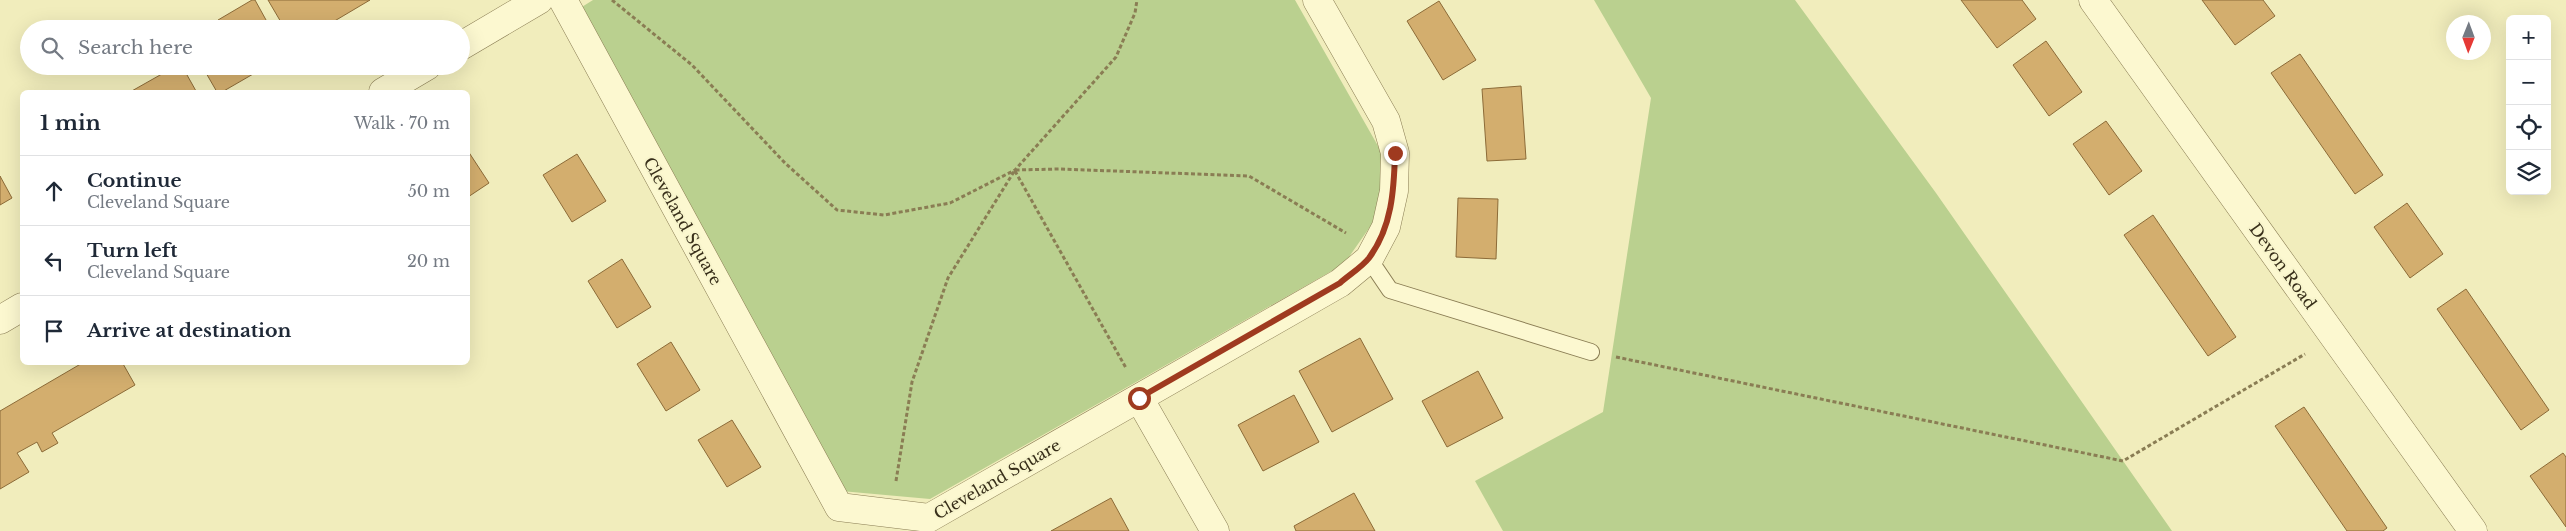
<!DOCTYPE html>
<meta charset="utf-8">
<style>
:root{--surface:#fff;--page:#f6f6f7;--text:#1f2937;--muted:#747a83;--line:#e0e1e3}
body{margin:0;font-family:"Libre Baskerville",serif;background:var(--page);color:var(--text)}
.controls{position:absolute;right:15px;top:15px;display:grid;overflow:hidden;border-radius:8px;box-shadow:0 5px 20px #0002}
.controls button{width:45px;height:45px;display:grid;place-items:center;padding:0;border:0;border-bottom:1px solid var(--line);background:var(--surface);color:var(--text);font:25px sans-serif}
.compass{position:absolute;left:2446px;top:15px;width:45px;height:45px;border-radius:50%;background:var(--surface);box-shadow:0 5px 20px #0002;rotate:181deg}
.stop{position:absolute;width:15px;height:15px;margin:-11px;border:4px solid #9f3a1f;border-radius:50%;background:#fff}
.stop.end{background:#9f3a1f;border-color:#fff;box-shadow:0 1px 5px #0008}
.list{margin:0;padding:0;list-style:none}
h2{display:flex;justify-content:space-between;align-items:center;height:65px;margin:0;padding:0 20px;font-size:21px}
h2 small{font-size:16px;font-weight:400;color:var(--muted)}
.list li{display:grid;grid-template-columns:32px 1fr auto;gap:15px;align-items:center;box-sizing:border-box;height:70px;padding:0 20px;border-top:1px solid var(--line)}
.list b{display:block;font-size:19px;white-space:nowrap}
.list p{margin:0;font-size:16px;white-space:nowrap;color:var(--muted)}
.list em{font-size:16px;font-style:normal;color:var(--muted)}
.icon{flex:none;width:28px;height:28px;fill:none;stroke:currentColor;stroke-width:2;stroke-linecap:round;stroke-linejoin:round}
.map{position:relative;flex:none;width:2566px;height:531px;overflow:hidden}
.search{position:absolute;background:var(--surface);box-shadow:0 5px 20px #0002;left:20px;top:20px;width:450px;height:55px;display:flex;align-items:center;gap:12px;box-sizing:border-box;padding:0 18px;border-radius:28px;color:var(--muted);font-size:19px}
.panel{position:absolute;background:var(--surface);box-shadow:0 5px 20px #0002;left:20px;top:90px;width:450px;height:275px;border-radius:8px}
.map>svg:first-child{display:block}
</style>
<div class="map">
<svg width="2566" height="531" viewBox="0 0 2566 531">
<rect width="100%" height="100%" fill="#f1edbc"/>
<!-- green -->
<path fill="#bad08f" d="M 593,0 L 1295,0 L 1382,153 L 1379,214 L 1344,264 L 930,499 L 841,491 L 577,10 Z
M 1594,0 L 1795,0 L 1936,193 L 2172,531 L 1503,531 L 1475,481 L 1603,412 L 1651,98 Z"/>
<!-- building -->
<path fill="#d3ae6e" stroke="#8c6b38" d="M 252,0 L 255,0 L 271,29 L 223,29 L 218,20 Z
M 268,0 L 370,0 L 321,29 L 285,29 Z
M 1961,0 L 2022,0 L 2036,19 L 1997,48 Z
M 2202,0 L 2263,0 L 2275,16 L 2235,45 Z
M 1439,1 L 1476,60 L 1443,80 L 1407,21 Z
M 2046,41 L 2082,92 L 2049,116 L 2013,65 Z
M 2300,54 L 2383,175 L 2355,194 L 2271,73 Z
M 176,66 L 182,66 L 196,91 L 130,92 Z
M 202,66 L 267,66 L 222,92 L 217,92 Z
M 1521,86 L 1526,159 L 1487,161 L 1482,89 Z
M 2106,121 L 2142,171 L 2109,195 L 2073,144 Z
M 468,151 L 489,183 L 468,197 Z
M 577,154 L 606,201 L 572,222 L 543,175 Z
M 0,176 L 12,198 L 0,205 Z
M 1458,198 L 1498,199 L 1496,259 L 1456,257 Z
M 2407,203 L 2443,254 L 2410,278 L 2374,227 Z
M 2153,215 L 2236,337 L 2208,356 L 2124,235 Z
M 622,259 L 651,307 L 617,328 L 588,281 Z
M 2466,289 L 2549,410 L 2521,430 L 2437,309 Z
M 1360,338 L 1393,399 L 1332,432 L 1299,371 Z
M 671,342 L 700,390 L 666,411 L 637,364 Z
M 84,362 L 122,362 L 135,385 L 52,433 L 58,443 L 42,452 L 37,442 L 17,453 L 29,472 L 0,489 L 0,411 Z
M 1478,371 L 1503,418 L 1447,447 L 1422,401 Z
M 1294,395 L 1319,442 L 1263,471 L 1238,425 Z
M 2304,407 L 2387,528 L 2383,531 L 2347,531 L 2275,426 Z
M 732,420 L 761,467 L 727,487 L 698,440 Z
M 2563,453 L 2566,457 L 2566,527 L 2530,476 Z
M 1354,493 L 1375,531 L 1296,531 L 1294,526 Z
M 1111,498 L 1129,531 L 1051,531 Z"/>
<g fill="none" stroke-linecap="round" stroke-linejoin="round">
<!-- service casing -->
<g stroke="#8a7d54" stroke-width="18">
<path id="service" d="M 1369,259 L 1390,290 L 1591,352"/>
</g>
<!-- minor casing -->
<g stroke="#8a7d54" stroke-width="29">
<path id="minor" d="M 563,0 L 839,507 L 929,518 L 1340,283 L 1369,259 L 1386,227 L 1394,191 L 1395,153 L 1386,121 L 1317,0
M 2093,0 L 2473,531
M 461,46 L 539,0
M 383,92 L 427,66
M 0,320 L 22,307
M 1139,398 L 1215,531"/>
</g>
<!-- path -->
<path stroke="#8a7d54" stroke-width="3" stroke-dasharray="4 2.5" stroke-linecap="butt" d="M 612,0 L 692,65 L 785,163 L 837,210 L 884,215 L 950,203 L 1015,170 L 1116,57 L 1135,13 L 1137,0
M 1015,171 L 1126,368
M 1616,357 L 2123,461 L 2305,354
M 896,481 L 912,382 L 948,278 L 1015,170 L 1060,169 L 1249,176 L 1346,233"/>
<!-- service -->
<use href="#service" stroke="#fcf8d0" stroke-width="16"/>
<!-- minor -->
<use href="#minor" stroke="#fcf8d0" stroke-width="28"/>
</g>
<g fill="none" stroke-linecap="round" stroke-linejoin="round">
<!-- route -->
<path stroke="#9f3a1f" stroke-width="6" d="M 1139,398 L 1340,283 C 1349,275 1362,267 1369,258 C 1392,227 1394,190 1395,153"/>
</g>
<g text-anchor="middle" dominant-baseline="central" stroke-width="4" stroke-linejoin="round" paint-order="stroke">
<!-- street labels -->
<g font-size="16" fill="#382f1a" stroke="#f8f5cc">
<text transform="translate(683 221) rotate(61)">Cleveland Square</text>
<text transform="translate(2283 266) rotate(54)">Devon Road</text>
<text transform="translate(997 479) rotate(-30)">Cleveland Square</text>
</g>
</g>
</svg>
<div class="controls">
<button>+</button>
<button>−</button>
<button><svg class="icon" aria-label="locate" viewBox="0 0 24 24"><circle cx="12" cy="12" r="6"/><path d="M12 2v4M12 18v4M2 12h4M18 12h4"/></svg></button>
<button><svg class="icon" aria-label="layers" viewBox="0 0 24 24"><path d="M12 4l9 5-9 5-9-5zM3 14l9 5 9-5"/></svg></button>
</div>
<svg class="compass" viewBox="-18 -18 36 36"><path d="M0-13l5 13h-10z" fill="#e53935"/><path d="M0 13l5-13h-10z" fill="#747a83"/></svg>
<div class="stop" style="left:1139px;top:398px"></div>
<div class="stop end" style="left:1395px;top:153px"></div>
<div class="search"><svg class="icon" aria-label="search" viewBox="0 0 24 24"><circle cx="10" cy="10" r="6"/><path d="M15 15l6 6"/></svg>Search here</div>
<section class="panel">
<h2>1 min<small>Walk · 70 m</small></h2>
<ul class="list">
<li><svg class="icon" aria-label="ahead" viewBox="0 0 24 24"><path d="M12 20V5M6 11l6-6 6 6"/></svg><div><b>Continue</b><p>Cleveland Square</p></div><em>50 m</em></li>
<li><svg class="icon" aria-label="left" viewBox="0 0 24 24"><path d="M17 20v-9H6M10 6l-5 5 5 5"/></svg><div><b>Turn left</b><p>Cleveland Square</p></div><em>20 m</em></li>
<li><svg class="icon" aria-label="arrive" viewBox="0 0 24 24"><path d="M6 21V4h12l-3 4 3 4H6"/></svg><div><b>Arrive at destination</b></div></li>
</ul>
</section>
</div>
